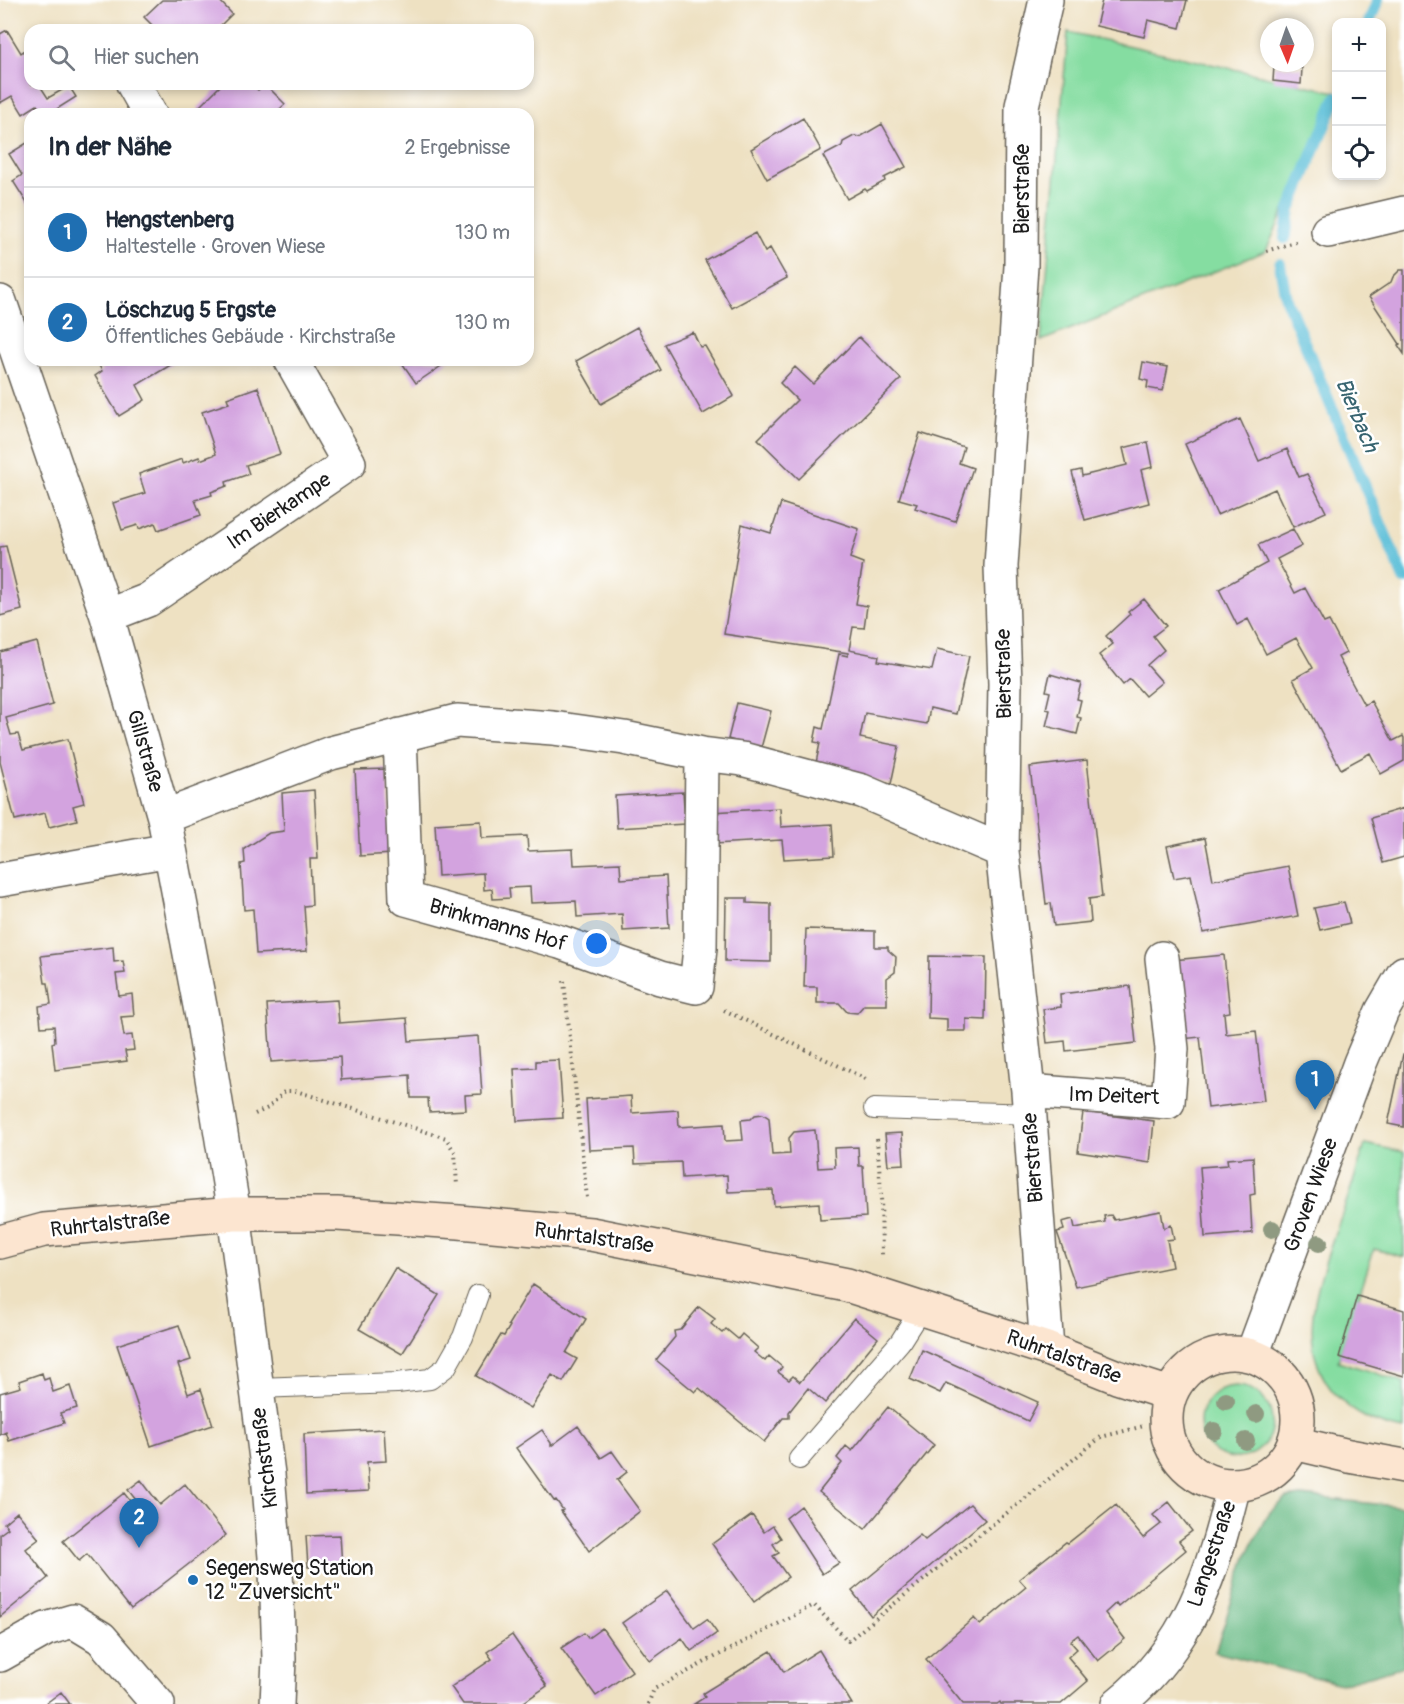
<!DOCTYPE html>
<html lang="de">
<meta charset="utf-8">
<style>
:root{--surface:#fff;--page:#f2f2f3;--text:#1f2937;--muted:#747a83;--line:#e0e1e3;--accent:#1f6fb2}
body{margin:0;font-family:Pangolin,sans-serif;background:var(--page);color:var(--text)}
.controls{position:absolute;right:18px;top:18px;display:grid;overflow:hidden;border-radius:12px;box-shadow:0 3px 9px #0003}
.controls button{width:54px;height:54px;display:grid;place-items:center;padding:0;border:0;border-bottom:2px solid var(--line);background:var(--surface);color:var(--text);font:30px sans-serif}
.compass{position:absolute;left:1260px;top:18px;width:54px;height:54px;border-radius:50%;background:var(--surface);box-shadow:0 3px 9px #0003;rotate:178deg}
.you{position:absolute;left:597px;top:944px;width:21px;height:21px;margin:-15px;border:4px solid #fff;border-radius:50%;background:#1a73e8;box-shadow:0 0 0 9px #1a73e833}
.badge{display:grid;place-items:center;width:39px;height:39px;border-radius:50%;background:var(--accent);color:#fff;font-size:20px;font-weight:700}
.pin{position:absolute;translate:-50% -50px;filter:drop-shadow(0 2px 3px #0008)}
.pin::after{content:'';position:absolute;top:32px;width:21px;height:18px;background:inherit;clip-path:polygon(0 0,100% 0,50% 100%)}
.list{margin:0;padding:0;list-style:none}
h2{display:flex;justify-content:space-between;align-items:center;height:78px;margin:0;padding:0 24px;font-size:26px}
h2 small{font-size:20px;font-weight:400;color:var(--muted)}
.list li{display:grid;grid-template-columns:39px 1fr auto;gap:18px;align-items:center;box-sizing:border-box;height:90px;padding:0 24px;border-top:2px solid var(--line)}
.list b{display:block;font-size:22px;white-space:nowrap}
.list p{margin:0;font-size:20px;white-space:nowrap;color:var(--muted)}
.list em{font-size:20px;font-style:normal;color:var(--muted)}
.icon{flex:none;width:33px;height:33px;fill:none;stroke:currentColor;stroke-width:2;stroke-linecap:round;stroke-linejoin:round}
.map{position:relative;flex:none;width:1404px;height:1704px;overflow:hidden}
.search{position:absolute;background:var(--surface);box-shadow:0 3px 9px #0003;left:24px;top:24px;width:510px;height:66px;display:flex;align-items:center;gap:15px;box-sizing:border-box;padding:0 21px;border-radius:18px;color:var(--muted);font-size:22px}
.panel{position:absolute;background:var(--surface);box-shadow:0 3px 9px #0003;left:24px;top:108px;width:510px;height:258px;border-radius:18px}
.map>svg:first-child{display:block}
</style>
<div class="map">
<svg width="1404" height="1704" viewBox="0 0 1404 1704">
<rect width="100%" height="100%" fill="#fff"/>
<filter id="ink" filterUnits="userSpaceOnUse"><feTurbulence type="fractalNoise" baseFrequency=".0167" numOctaves="2"/><feDisplacementMap in="SourceGraphic" scale="12" xChannelSelector="R" yChannelSelector="G"/><feConvolveMatrix kernelMatrix="1 2 1 2 8 2 1 2 1" color-interpolation-filters="sRGB"/></filter>
<filter id="wash" filterUnits="userSpaceOnUse"><feTurbulence type="fractalNoise" baseFrequency=".008" numOctaves="4" result="noise"/><feDisplacementMap in="SourceGraphic" scale="24" xChannelSelector="R" yChannelSelector="G"/><feGaussianBlur stdDeviation="1.35" result="paint"/><feColorMatrix in="noise" values="0 0 0 0 0 0 0 0 0 0 0 0 0 0 0 0 0 1.4 0 .05"/><feComposite in="paint" operator="in"/></filter>
<g filter="url(#wash)">
<rect width="100%" height="100%" fill="#eee1c2"/>
<!-- green -->
<path fill="#85dda1" stroke="#507c5e" stroke-width="1.5" d="M 1068,32 L 1336,92 L 1336,95 L 1266,251 L 1041,341 Z
M 1365,1144 L 1404,1152 L 1404,1257 L 1374,1249 L 1338,1361 L 1404,1382 L 1404,1430 C 1377,1425 1355,1416 1336,1395 C 1291,1346 1320,1277 1339,1222 C 1349,1196 1357,1170 1365,1144 Z
M1200 1422a36 36 0 1 1 72 0a36 36 0 1 1-72 0Z"/>
<!-- forest -->
<path fill="#6cbc87" stroke="#446c52" stroke-width="1.5" d="M 1301,1496 L 1404,1507 L 1404,1666 L 1341,1684 L 1215,1652 L 1246,1557 L 1264,1521 L 1270,1512 L 1287,1498 Z"/>
<g fill="none" stroke-linecap="round" stroke-linejoin="round">
<!-- stream -->
<path stroke="#59bdd7" stroke-width="12" d="M 1369,22 L 1378,0
M 1285,238 L 1290,210 L 1336,98
M 1280,264 L 1286,299 L 1404,579"/>
</g>
<g id="blocks">
<!-- building -->
<path fill="#d3a3df" d="M 162,0 L 219,0 L 232,14 L 216,30 L 157,30 L 144,17 Z
M 1102,0 L 1187,0 L 1180,28 L 1148,20 L 1144,37 L 1096,26 Z
M 7,30 L 21,53 L 26,49 L 30,55 L 30,84 L 39,84 L 48,98 L 69,86 L 76,97 L 49,114 L 43,114 L 37,105 L 23,114 L 12,96 L 0,103 L 0,34 Z
M 1274,66 L 1302,68 L 1301,84 L 1273,81 Z
M 222,84 L 251,84 L 258,90 L 265,84 L 285,104 L 275,114 L 203,114 L 198,108 Z
M 803,118 L 821,150 L 767,179 L 751,149 Z
M 882,124 L 906,167 L 884,178 L 885,181 L 867,191 L 865,189 L 847,199 L 823,156 L 842,146 L 843,142 L 854,136 L 860,137 Z
M 30,141 L 30,208 L 13,181 L 22,175 L 9,154 Z
M 755,233 L 765,252 L 770,248 L 787,278 L 732,308 L 705,260 Z
M 1400,270 L 1404,270 L 1404,354 L 1398,345 L 1400,344 L 1369,297 L 1391,282 L 1393,277 Z
M 637,327 L 661,370 L 601,404 L 576,361 Z
M 693,332 L 700,347 L 705,346 L 734,396 L 703,414 L 664,344 Z
M 859,337 L 901,379 L 799,479 L 758,439 L 797,400 L 780,383 L 795,367 L 813,384 Z
M 96,360 L 172,360 L 174,363 L 137,385 L 145,400 L 119,416 L 95,376 L 102,371 Z
M 400,360 L 450,360 L 416,383 Z
M 1143,362 L 1168,367 L 1163,391 L 1147,388 L 1148,381 L 1140,379 Z
M 258,387 L 280,454 L 246,465 L 249,474 L 226,482 L 227,486 L 211,492 L 212,495 L 195,500 L 201,515 L 158,530 L 155,523 L 139,529 L 138,525 L 122,530 L 113,503 L 145,493 L 139,474 L 182,459 L 183,463 L 199,457 L 200,460 L 216,454 L 202,412 L 229,403 L 227,398 Z
M 1240,419 L 1259,461 L 1287,449 L 1299,477 L 1307,474 L 1326,512 L 1293,527 L 1275,489 L 1217,515 L 1185,444 Z
M 920,433 L 964,447 L 959,463 L 973,468 L 955,521 L 915,508 L 917,504 L 899,499 Z
M 1148,442 L 1153,467 L 1141,470 L 1149,503 L 1085,520 L 1072,472 L 1081,470 L 1082,476 L 1127,465 L 1123,448 Z
M 781,503 L 859,529 L 850,558 L 863,563 L 856,604 L 867,606 L 864,628 L 853,627 L 849,650 L 879,656 L 878,661 L 932,670 L 937,649 L 969,656 L 956,714 L 930,708 L 927,724 L 865,713 L 860,738 L 899,746 L 891,784 L 815,768 L 820,743 L 814,742 L 817,727 L 823,729 L 839,654 L 848,656 L 848,653 L 724,634 L 742,524 L 771,533 Z
M 1293,529 L 1302,546 L 1277,559 L 1295,593 L 1305,588 L 1324,623 L 1329,621 L 1346,653 L 1338,657 L 1364,705 L 1371,701 L 1393,741 L 1403,736 L 1404,738 L 1404,761 L 1381,774 L 1370,753 L 1341,769 L 1293,679 L 1313,668 L 1296,638 L 1266,654 L 1248,619 L 1237,625 L 1219,589 L 1267,563 L 1258,545 Z
M 6,546 L 22,610 L 0,616 L 0,547 Z
M 1144,599 L 1166,626 L 1153,636 L 1164,650 L 1147,665 L 1162,682 L 1145,696 L 1130,679 L 1123,685 L 1099,655 L 1113,644 L 1106,636 L 1130,614 L 1128,612 Z
M 37,642 L 53,705 L 6,718 L 11,735 L 18,734 L 23,750 L 68,739 L 84,803 L 73,806 L 77,820 L 49,827 L 45,813 L 15,820 L 0,762 L 0,652 Z
M 1050,674 L 1081,683 L 1077,699 L 1081,700 L 1077,717 L 1081,718 L 1077,734 L 1046,726 L 1050,710 L 1046,709 L 1050,692 L 1046,691 Z
M 737,703 L 771,711 L 761,748 L 728,739 Z
M 1087,760 L 1102,897 L 1089,899 L 1091,922 L 1054,926 L 1051,903 L 1046,904 L 1030,767 Z
M 387,769 L 392,854 L 360,856 L 355,770 Z
M 314,790 L 318,859 L 310,859 L 312,905 L 304,906 L 307,951 L 256,954 L 253,909 L 244,910 L 241,864 L 245,863 L 244,849 L 269,833 L 284,831 L 282,793 Z
M 683,792 L 685,824 L 617,828 L 615,796 Z
M 780,808 L 781,827 L 832,824 L 834,856 L 784,859 L 782,840 L 714,844 L 712,812 Z
M 1404,808 L 1404,857 L 1383,863 L 1371,818 Z
M 481,821 L 482,838 L 527,836 L 528,851 L 573,849 L 574,865 L 620,863 L 621,879 L 666,876 L 669,928 L 623,931 L 622,914 L 577,917 L 576,901 L 531,903 L 530,887 L 509,888 L 510,898 L 493,899 L 492,889 L 484,890 L 483,873 L 438,876 L 435,824 Z
M 1205,838 L 1213,880 L 1288,866 L 1298,916 L 1203,933 L 1191,875 L 1174,878 L 1167,846 Z
M 726,898 L 747,898 L 747,903 L 771,904 L 771,962 L 725,961 Z
M 1344,902 L 1350,923 L 1320,930 L 1314,908 Z
M 806,929 L 875,931 L 875,947 L 888,947 L 888,950 L 896,957 L 895,972 L 887,978 L 887,1005 L 864,1005 L 857,1013 L 847,1012 L 839,1003 L 817,1003 L 817,987 L 804,987 Z
M 113,947 L 114,962 L 123,961 L 125,973 L 116,974 L 119,996 L 132,994 L 134,1016 L 121,1017 L 124,1036 L 132,1035 L 134,1050 L 125,1051 L 127,1061 L 55,1070 L 52,1043 L 55,1042 L 54,1026 L 41,1027 L 39,1006 L 51,1004 L 48,983 L 45,983 L 41,956 Z
M 1224,955 L 1230,1012 L 1224,1013 L 1226,1034 L 1256,1031 L 1264,1101 L 1208,1108 L 1200,1037 L 1182,1039 L 1173,960 Z
M 929,956 L 986,957 L 985,1020 L 966,1019 L 966,1031 L 947,1031 L 947,1019 L 928,1018 Z
M 1130,986 L 1136,1043 L 1066,1051 L 1065,1041 L 1047,1043 L 1043,1009 L 1061,1007 L 1060,994 Z
M 337,1000 L 339,1023 L 407,1018 L 409,1041 L 478,1036 L 482,1094 L 465,1095 L 466,1110 L 429,1112 L 428,1098 L 411,1098 L 410,1075 L 341,1080 L 340,1057 L 271,1062 L 267,1004 Z
M 1403,1054 L 1404,1054 L 1404,1127 L 1388,1124 Z
M 559,1060 L 563,1118 L 517,1121 L 514,1069 L 536,1068 L 536,1061 Z
M 631,1096 L 632,1113 L 678,1110 L 679,1127 L 724,1124 L 725,1141 L 743,1140 L 741,1120 L 751,1119 L 755,1115 L 763,1114 L 769,1118 L 772,1155 L 790,1154 L 789,1138 L 794,1132 L 815,1130 L 818,1168 L 835,1167 L 834,1148 L 858,1147 L 859,1166 L 863,1166 L 866,1217 L 820,1220 L 819,1203 L 774,1206 L 773,1190 L 728,1192 L 727,1175 L 682,1178 L 681,1162 L 635,1164 L 634,1148 L 589,1150 L 586,1099 Z
M 1083,1112 L 1154,1121 L 1150,1163 L 1078,1152 Z
M 902,1133 L 904,1164 L 888,1165 L 885,1134 Z
M 1253,1157 L 1255,1194 L 1250,1195 L 1252,1233 L 1205,1237 L 1200,1167 L 1228,1165 L 1227,1159 Z
M 1161,1211 L 1164,1228 L 1171,1225 L 1174,1239 L 1167,1240 L 1172,1267 L 1076,1287 L 1057,1232 L 1064,1230 L 1062,1222 L 1073,1219 L 1075,1228 L 1105,1222 L 1104,1216 L 1111,1215 L 1114,1220 Z
M 395,1268 L 439,1295 L 402,1354 L 359,1329 Z
M 533,1284 L 586,1319 L 566,1353 L 577,1359 L 563,1382 L 552,1375 L 531,1408 L 476,1376 L 501,1335 L 504,1336 L 510,1326 L 508,1325 Z
M 1357,1296 L 1404,1310 L 1404,1376 L 1339,1357 Z
M 699,1307 L 715,1319 L 711,1324 L 722,1333 L 726,1329 L 738,1339 L 742,1334 L 758,1348 L 754,1352 L 765,1361 L 769,1356 L 782,1367 L 778,1372 L 789,1380 L 793,1376 L 800,1382 L 854,1318 L 878,1338 L 825,1403 L 808,1388 L 789,1412 L 789,1418 L 783,1418 L 764,1442 L 699,1388 L 695,1392 L 656,1360 L 675,1337 L 674,1331 L 680,1330 Z
M 179,1325 L 191,1360 L 178,1364 L 188,1394 L 201,1389 L 213,1425 L 151,1446 L 117,1345 Z
M 922,1350 L 1038,1402 L 1028,1421 L 946,1383 L 940,1393 L 910,1379 Z
M 42,1373 L 44,1380 L 49,1378 L 53,1392 L 70,1386 L 77,1408 L 60,1413 L 64,1423 L 9,1441 L 6,1432 L 0,1435 L 0,1393 L 21,1387 L 19,1381 Z
M 888,1407 L 934,1445 L 865,1529 L 819,1492 L 842,1463 L 837,1458 L 846,1446 L 852,1451 Z
M 578,1426 L 601,1458 L 612,1451 L 627,1472 L 617,1480 L 640,1511 L 589,1551 L 561,1511 L 563,1510 L 556,1500 L 554,1501 L 516,1448 L 542,1430 L 551,1443 L 551,1446 Z
M 384,1429 L 386,1461 L 367,1462 L 369,1491 L 306,1494 L 304,1434 Z
M 141,1480 L 160,1505 L 185,1484 L 226,1535 L 131,1609 L 87,1554 L 79,1561 L 63,1541 L 124,1493 L 144,1519 L 148,1515 L 128,1490 Z
M 1169,1502 L 1192,1531 L 1179,1541 L 1186,1550 L 1118,1606 L 1116,1603 L 1105,1613 L 1125,1639 L 1098,1661 L 1078,1635 L 1070,1641 L 1077,1649 L 1068,1657 L 1088,1681 L 1061,1704 L 1001,1704 L 1000,1702 L 997,1704 L 963,1704 L 926,1659 L 974,1618 L 980,1625 L 1026,1587 L 1019,1579 L 1066,1542 L 1068,1543 L 1116,1505 L 1143,1538 L 1161,1524 L 1153,1515 Z
M 970,1504 L 985,1520 L 871,1616 L 852,1591 L 920,1535 L 925,1540 Z
M 801,1506 L 839,1563 L 822,1574 L 786,1518 Z
M 17,1512 L 39,1539 L 26,1549 L 48,1578 L 0,1617 L 0,1534 L 8,1528 L 4,1523 Z
M 752,1515 L 764,1532 L 773,1526 L 781,1538 L 773,1544 L 779,1553 L 773,1556 L 788,1577 L 754,1602 L 712,1544 Z
M 340,1535 L 342,1566 L 308,1567 L 306,1536 Z
M 667,1591 L 694,1628 L 707,1619 L 717,1633 L 691,1651 L 682,1638 L 650,1661 L 622,1623 Z
M 602,1628 L 632,1671 L 596,1696 L 561,1648 L 584,1633 L 588,1638 Z
M 512,1635 L 547,1686 L 521,1704 L 463,1704 L 451,1687 L 492,1659 L 487,1652 Z
M 819,1650 L 852,1704 L 694,1704 L 705,1697 L 703,1693 L 771,1651 L 784,1672 Z
M 61,1692 L 70,1704 L 45,1704 Z"/>
</g>
</g>
<g filter="url(#ink)">
<use href="#blocks" fill-opacity="0" stroke="#666156" stroke-width="1.5"/>
<g fill="none" stroke-linecap="round" stroke-linejoin="round">
<!-- lane casing -->
<g stroke="#666156" stroke-width="22">
<path id="lane" d="M 874,1109 L 1030,1114
M 257,1388 L 397,1383 L 430,1379 L 446,1367 L 463,1337 L 478,1295
M 799,1459 L 900,1342 L 921,1309"/>
</g>
<!-- street casing -->
<g stroke="#666156" stroke-width="36">
<path id="street" d="M 1046,0 L 1022,106 L 1021,266 L 1001,566 L 1005,684 L 1002,851 L 1028,1091 L 1047,1349
M 133,84 L 150,114
M 1328,231 L 1404,213
M 0,302 L 107,616 L 164,817 L 203,1022 L 234,1214 L 268,1474 L 276,1569 L 279,1659 L 277,1704
M 107,616 L 148,600 L 349,463 L 291,360
M 400,735 L 406,899 L 560,942 L 660,978 L 696,987 L 700,948 L 702,754
M 164,817 L 331,753 L 457,721 L 553,728 L 624,738 L 702,754 L 742,759 L 862,791 L 1002,851
M 0,880 L 170,850
M 1028,1091 L 1168,1102 L 1172,1049 L 1162,958
M 1252,1355 L 1360,1063 L 1382,1011 L 1404,973
M 0,1655 L 46,1629 L 73,1621 L 101,1638 L 158,1704
M 1118,1704 C 1190,1647 1213,1571 1234,1485"/>
</g>
<!-- secondary casing -->
<g stroke="#666156" stroke-width="36">
<path id="secondary" d="M 0,1242 L 44,1230 L 234,1214 L 337,1214 L 459,1222 L 591,1234 L 847,1285 L 1047,1349 L 1117,1377 L 1170,1394
M1166 1419a66 66 0 1 1 132 0a66 66 0 1 1-132 0Z
M 1294,1443 L 1349,1456 L 1404,1466"/>
</g>
<!-- path -->
<path stroke="#666156" stroke-width="4" stroke-dasharray="1.5 4.5" stroke-linecap="butt" d="M 1266,251 L 1296,242
M 564,981 L 587,1198
M 724,1010 L 868,1080
M 255,1114 L 268,1108 L 285,1091 L 296,1091 L 446,1138 L 455,1153 L 457,1186
M 877,1139 L 881,1191 L 882,1258
M 648,1704 L 654,1689 L 814,1605 L 848,1641 L 1101,1437 L 1144,1426"/>
<!-- lane -->
<use href="#lane" stroke="#fff" stroke-width="20"/>
<!-- street -->
<use href="#street" stroke="#fff" stroke-width="33"/>
<!-- secondary -->
<use href="#secondary" stroke="#fce5d0" stroke-width="33"/>
</g>
<!-- trees -->
<g fill="#8f9a81">
<circle cx="1272" cy="1229" r="9"/>
<circle cx="1319" cy="1243" r="9"/>
<circle cx="1226" cy="1401" r="9"/>
<circle cx="1256" cy="1414" r="9"/>
<circle cx="1214" cy="1431" r="9"/>
<circle cx="1246" cy="1441" r="9"/>
</g>
</g>
<!-- markers -->
<circle fill="#1f6fb2" stroke="#fff" stroke-width="2" cx="193" cy="1580" r="6"/>
<g text-anchor="middle" dominant-baseline="central" stroke-width="5" stroke-linejoin="round" paint-order="stroke">
<!-- street labels -->
<g font-size="21" fill="#1c1c1c" stroke="#fff">
<text transform="translate(1022 189) rotate(-90)">Bierstraße</text>
<text transform="translate(279 511) rotate(-34)">Im Bierkampe</text>
<text transform="translate(1004 674) rotate(-91)">Bierstraße</text>
<text transform="translate(145 751) rotate(74)">Gillstraße</text>
<text transform="translate(498 925) rotate(16)">Brinkmanns Hof</text>
<text transform="translate(1114 1096) rotate(2)">Im Deitert</text>
<text transform="translate(1033 1158) rotate(-94)">Bierstraße</text>
<text transform="translate(1311 1195) rotate(-70)">Groven Wiese</text>
<text transform="translate(110 1224) rotate(-6)">Ruhrtalstraße</text>
<text transform="translate(594 1238) rotate(8)">Ruhrtalstraße</text>
<text transform="translate(1064 1357) rotate(20)">Ruhrtalstraße</text>
<text transform="translate(265 1458) rotate(-97)">Kirchstraße</text>
<text transform="translate(1212 1554) rotate(-71)">Langestraße</text>
</g>
<!-- poi labels -->
<g font-size="21" fill="#1c1c1c" stroke="#fff" text-anchor="start">
<text x="205" y="1568">Segensweg Station<tspan x="205" dy="24">12 "Zuversicht"</tspan></text>
</g>
<!-- water labels -->
<g font-size="22" font-style="italic" fill="#376470" stroke="#fff">
<text transform="translate(1357 415) rotate(67)">Bierbach</text>
</g>
</g>
</svg>
<div class="controls">
<button>+</button>
<button>−</button>
<button><svg class="icon" aria-label="locate" viewBox="0 0 24 24"><circle cx="12" cy="12" r="6"/><path d="M12 2v4M12 18v4M2 12h4M18 12h4"/></svg></button>
</div>
<svg class="compass" viewBox="-18 -18 36 36"><path d="M0-13l5 13h-10z" fill="#e53935"/><path d="M0 13l5-13h-10z" fill="#747a83"/></svg>
<div class="you"></div>
<div class="pin badge" style="left:1315px;top:1110px">1</div>
<div class="pin badge" style="left:139px;top:1548px">2</div>
<div class="search"><svg class="icon" aria-label="search" viewBox="0 0 24 24"><circle cx="10" cy="10" r="6"/><path d="M15 15l6 6"/></svg>Hier suchen</div>
<section class="panel">
<h2>In der Nähe<small>2 Ergebnisse</small></h2>
<ul class="list">
<li><span class="badge">1</span><div><b>Hengstenberg</b><p>Haltestelle · Groven Wiese</p></div><em>130 m</em></li>
<li><span class="badge">2</span><div><b>Löschzug 5 Ergste</b><p>Öffentliches Gebäude · Kirchstraße</p></div><em>130 m</em></li>
</ul>
</section>
</div>
